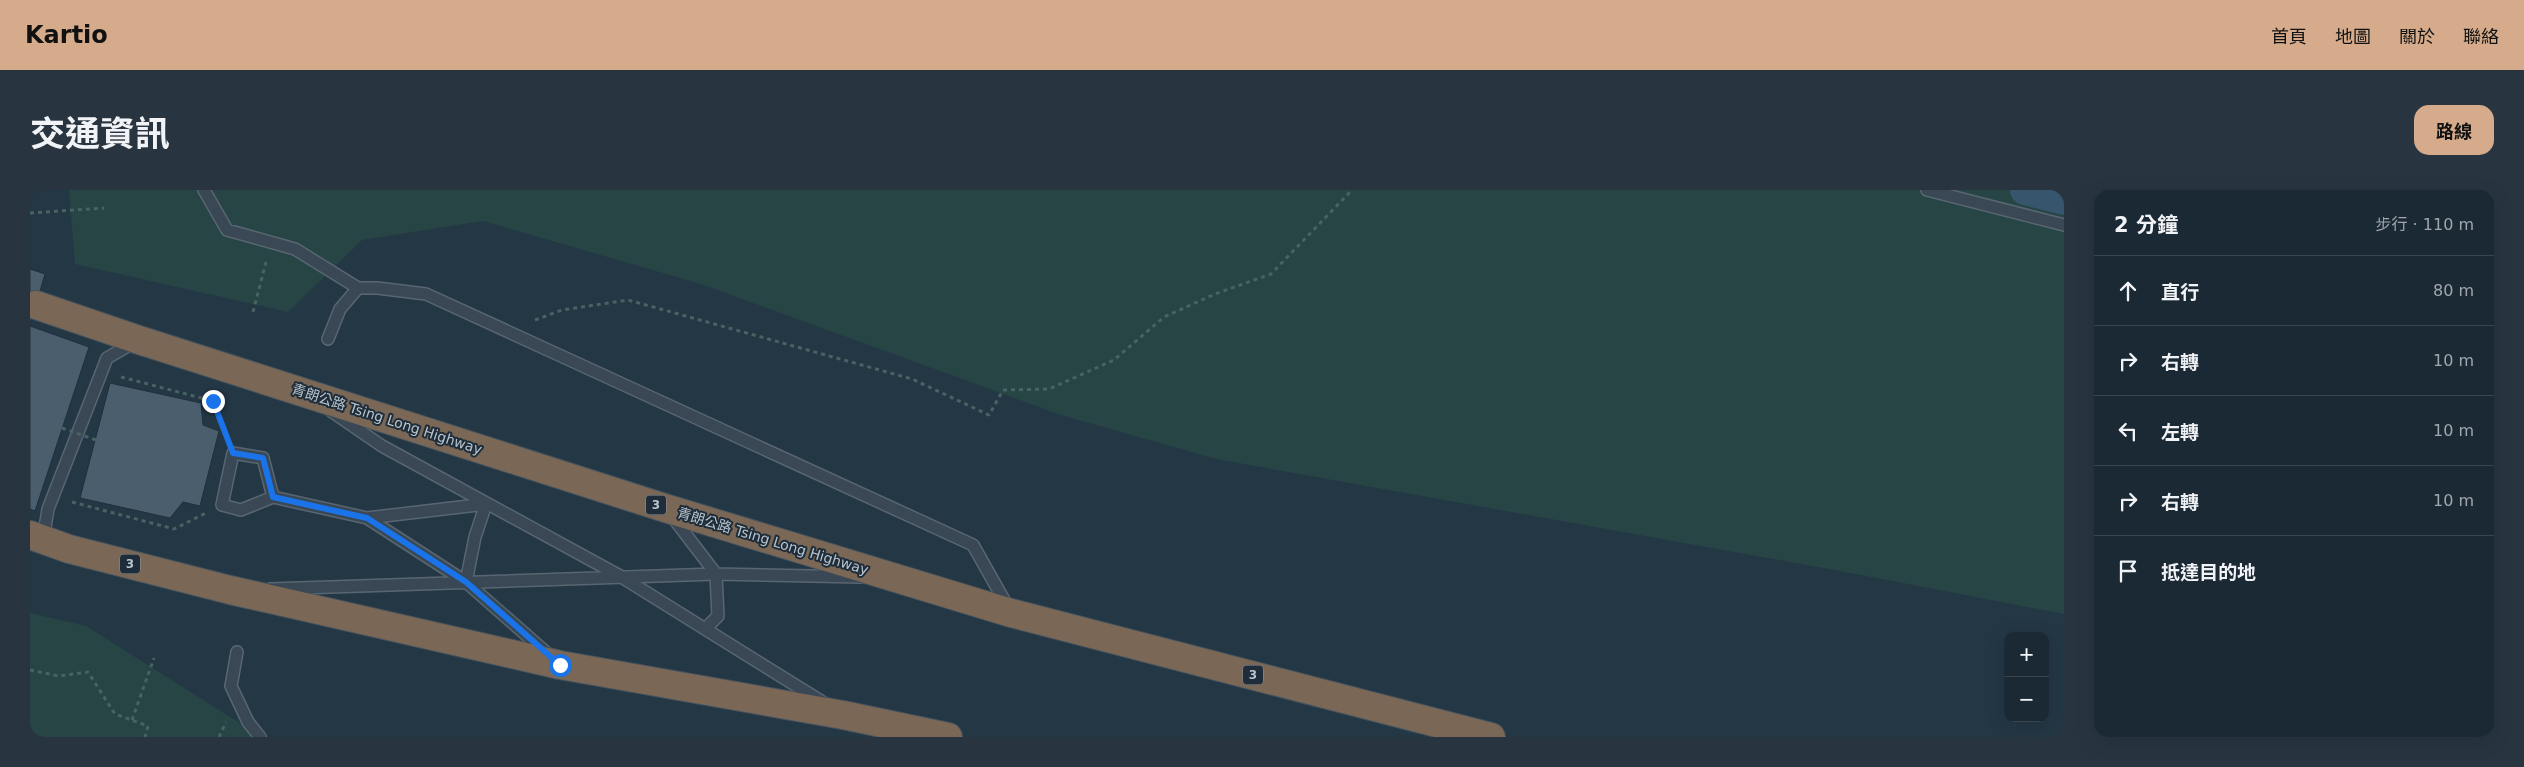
<!DOCTYPE html>
<html lang="zh-TW">
<meta charset="utf-8">
<style>
:root{--surface:#1b2934;--page:#283540;--text:#f1f3f6;--muted:#a0a6ac;--line:#39454f;--accent:#d6ab8b}
body{margin:0;font-family:"DejaVu Sans","Noto Sans TC",sans-serif;background:var(--page);color:var(--text)}
.controls{position:absolute;right:15px;bottom:15px;display:grid;overflow:hidden;border-radius:10px;box-shadow:0 5px 20px #0002}
.controls button{width:45px;height:45px;display:grid;place-items:center;padding:0;border:0;border-bottom:1px solid var(--line);background:var(--surface);color:var(--text);font:25px sans-serif}
.stop{position:absolute;width:15px;height:15px;margin:-11px;border:4px solid #1a73e8;border-radius:50%;background:#fff}
.stop.end{background:#1a73e8;border-color:#fff;box-shadow:0 1px 5px #0008}
.list{margin:0;padding:0;list-style:none}
h2{display:flex;justify-content:space-between;align-items:center;height:65px;margin:0;padding:0 20px;font-size:21px}
h2 small{font-size:16px;font-weight:400;color:var(--muted)}
.list li{display:grid;grid-template-columns:32px 1fr auto;gap:15px;align-items:center;box-sizing:border-box;height:70px;padding:0 20px;border-top:1px solid var(--line)}
.list b{display:block;font-size:19px;white-space:nowrap}
.list em{font-size:16px;font-style:normal;color:var(--muted)}
.icon{flex:none;width:28px;height:28px;fill:none;stroke:currentColor;stroke-width:2;stroke-linecap:round;stroke-linejoin:round}
.map{position:relative;flex:none;width:2034px;height:547px;overflow:hidden;border-radius:15px}
header{display:flex;align-items:center;gap:30px;box-sizing:border-box;height:70px;padding:0 25px;background:var(--accent);color:#111}
header strong{font-size:24px}
nav{display:flex;gap:28px;margin-inline-start:auto;font-size:18px}
.intro{display:flex;align-items:center;justify-content:space-between;box-sizing:border-box;height:120px;padding:0 30px}
h1{margin:0;font-size:35px}
.button{padding:12px 22px;border-radius:15px;background:var(--accent);color:#111;font-size:18px;font-weight:700}
main{display:flex;gap:30px;padding:0 30px}
aside{flex:1;background:var(--surface);border-radius:15px;box-shadow:0 5px 20px #0002}
.map>svg:first-child{display:block}
</style>
<header>
<strong>Kartio</strong>
<nav><a>首頁</a><a>地圖</a><a>關於</a><a>聯絡</a></nav>
</header>
<div class="intro"><h1>交通資訊</h1><a class="button">路線</a></div>
<main>
<div class="map">
<svg width="2034" height="547" viewBox="0 0 2034 547">
<rect width="100%" height="100%" fill="#243745"/>
<!-- green -->
<path fill="#274545" d="M 39,0 L 2034,0 L 2034,424 L 1810,381 L 1186,269 L 1031,225 L 671,94 L 453,31 L 332,50 L 258,122 L 45,74 Z
M 0,423 L 56,436 L 232,547 L 0,547 Z"/>
<g fill="none" stroke-linecap="round" stroke-linejoin="round">
<!-- canal -->
<path stroke="#37556d" stroke-width="30" d="M 1995,0 L 2034,10"/>
</g>
<!-- building -->
<path fill="#4b5e6e" stroke="#202f3b" d="M 0,79 L 15,84 L 0,135 Z
M 0,136 L 59,157 L 5,321 L 0,319 Z
M 80,193 L 171,213 L 173,235 L 189,241 L 170,316 L 153,312 L 140,328 L 50,308 Z"/>
<g fill="none" stroke-linecap="round" stroke-linejoin="round">
<!-- service casing -->
<g stroke="#586671" stroke-width="14">
<path id="service" d="M 174,0 L 197,40 L 265,59 L 328,98
M 1897,0 L 2034,35
M 298,149 L 310,119 L 328,98 L 347,98 L 396,104 L 943,355 L 979,419
M 301,221 L 352,256 L 590,386 L 794,513
M 243,307 L 233,268 L 203,263 L 192,315 L 211,320 L 243,307 L 337,328 L 456,314 L 445,347 L 436,392 L 519,465
M 641,325 L 686,384 L 688,426 L 675,439
M 337,328 L 436,392
M 13,350 L 18,319 L 77,168 L 105,152
M 240,399 L 686,384 L 831,387
M 207,462 L 201,496 L 218,532 L 230,547"/>
</g>
<!-- motorway casing -->
<g stroke="#44535e" stroke-width="30">
<path id="motorway" d="M 6,115 L 109,150 L 635,318 L 981,423 L 1461,547
M 0,345 L 39,359 L 200,400 L 530,475 L 813,525 L 918,547"/>
</g>
<!-- path -->
<path stroke="#476362" stroke-width="3" stroke-dasharray="4 4" stroke-linecap="butt" d="M 0,23 L 74,18
M 223,122 L 236,72
M 505,130 L 532,120 L 598,110 L 882,189 L 959,225 L 973,200 L 1019,199 L 1084,170 L 1134,127 L 1185,104 L 1241,84 L 1322,0
M 91,187 L 183,211 L 196,245
M 42,312 L 144,339 L 176,323
M 0,480 L 29,486 L 58,482 L 85,524 L 118,536 L 115,547
M 102,530 L 124,468
M 189,547 L 196,532"/>
<!-- service -->
<use href="#service" stroke="#394854" stroke-width="11"/>
<!-- motorway -->
<use href="#motorway" stroke="#7a6755" stroke-width="28"/>
<!-- path-bridge -->
<path stroke="#476362" stroke-width="3" stroke-dasharray="4 4" stroke-linecap="butt" d="M 32,238 L 66,250"/>
</g>
<g fill="none" stroke-linecap="round" stroke-linejoin="round">
<!-- route -->
<path stroke="#1a73e8" stroke-width="6" d="M 183,211 L 203,263 L 233,268 L 243,307 L 337,328 L 436,392 L 530,475"/>
</g>
<g text-anchor="middle" dominant-baseline="central" stroke-width="4" stroke-linejoin="round" paint-order="stroke">
<!-- shield labels -->
<g fill="#1e2d39" stroke="#8996a1" stroke-width="1">
<rect x="616" y="305.5" width="20" height="19" rx="4"/>
<rect x="90" y="364.5" width="20" height="19" rx="4"/>
<rect x="1213" y="475.5" width="20" height="19" rx="4"/>
</g>
<g font-size="12" font-weight="bold" fill="#b7c3cd">
<text x="626" y="315">3</text>
<text x="100" y="374">3</text>
<text x="1223" y="485">3</text>
</g>
<!-- street labels -->
<g font-size="14" fill="#b7c3cd" stroke="#1e2d39">
<text transform="translate(357 229) rotate(18)">青朗公路 Tsing Long Highway</text>
<text transform="translate(743 351) rotate(17)">青朗公路 Tsing Long Highway</text>
</g>
</g>
</svg>
<div class="controls">
<button>+</button>
<button>−</button>
</div>
<div class="stop" style="left:530px;top:475px"></div>
<div class="stop end" style="left:183px;top:211px"></div>
</div>
<aside>
<h2>2 分鐘<small>步行 · 110 m</small></h2>
<ul class="list">
<li><svg class="icon" aria-label="ahead" viewBox="0 0 24 24"><path d="M12 20V5M6 11l6-6 6 6"/></svg><div><b>直行</b></div><em>80 m</em></li>
<li><svg class="icon" aria-label="right" viewBox="0 0 24 24"><path d="M7 20v-9h11M14 6l5 5-5 5"/></svg><div><b>右轉</b></div><em>10 m</em></li>
<li><svg class="icon" aria-label="left" viewBox="0 0 24 24"><path d="M17 20v-9H6M10 6l-5 5 5 5"/></svg><div><b>左轉</b></div><em>10 m</em></li>
<li><svg class="icon" aria-label="right" viewBox="0 0 24 24"><path d="M7 20v-9h11M14 6l5 5-5 5"/></svg><div><b>右轉</b></div><em>10 m</em></li>
<li><svg class="icon" aria-label="arrive" viewBox="0 0 24 24"><path d="M6 21V4h12l-3 4 3 4H6"/></svg><div><b>抵達目的地</b></div></li>
</ul>
</aside>
</main>
